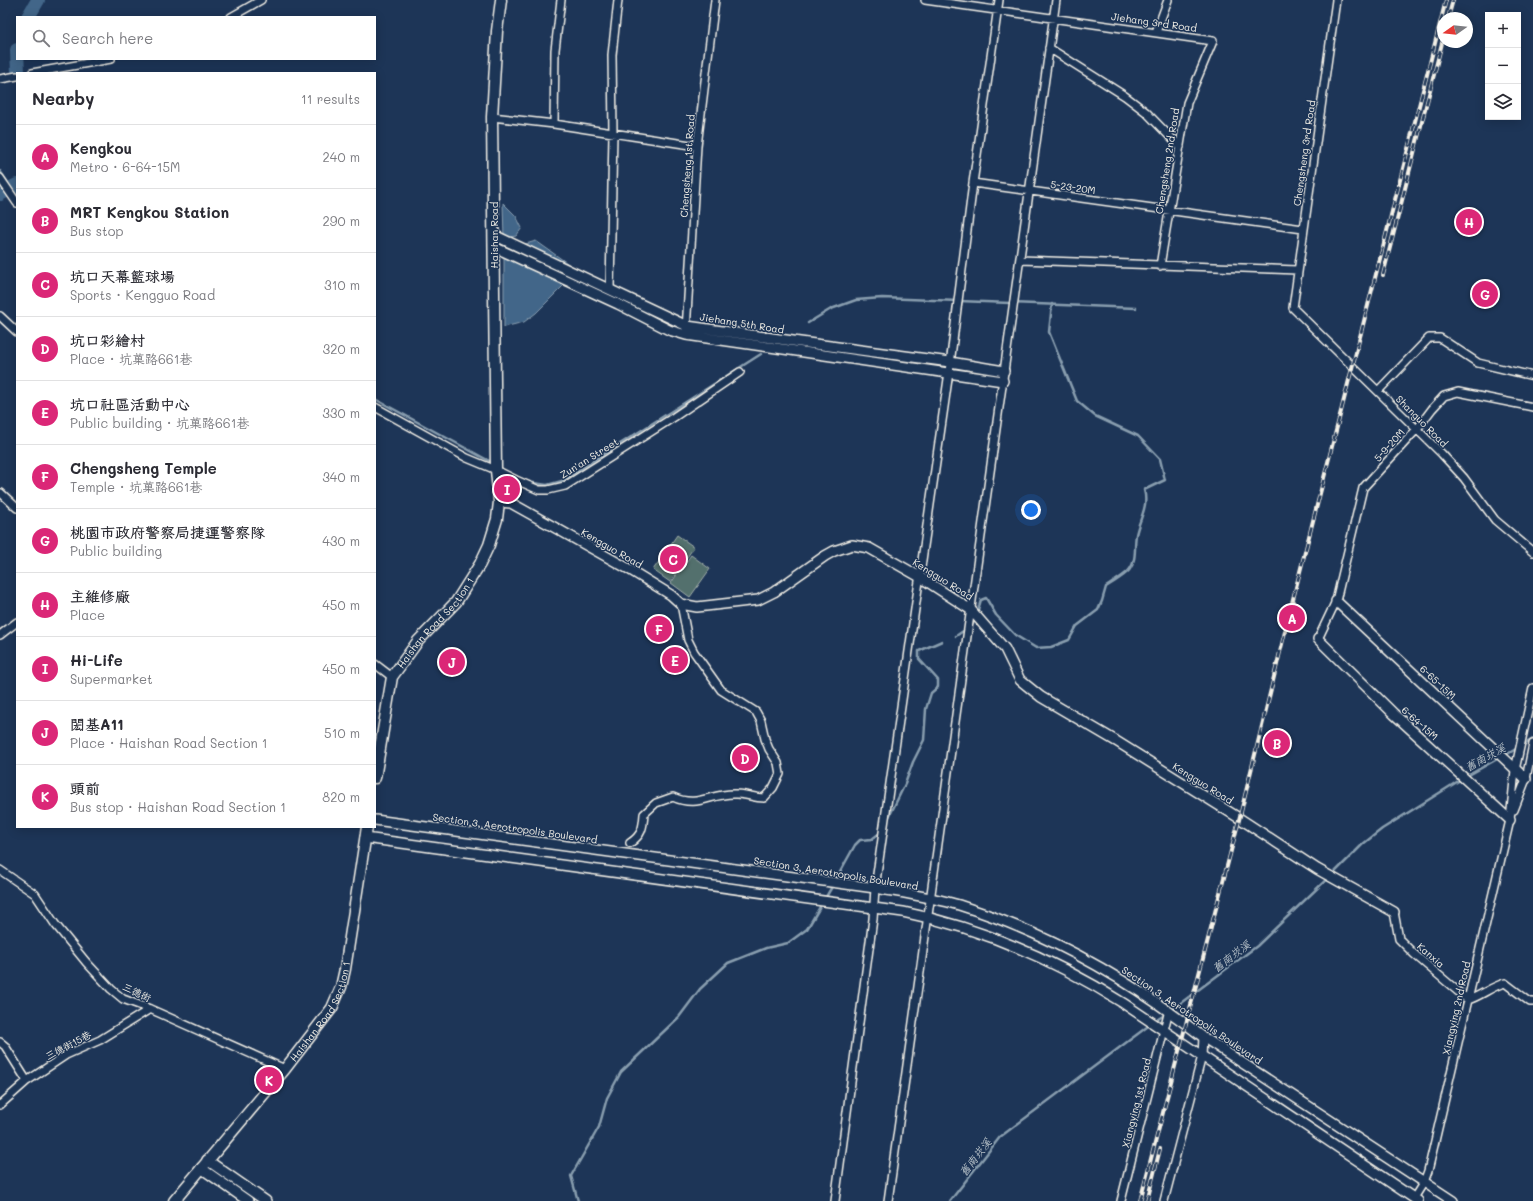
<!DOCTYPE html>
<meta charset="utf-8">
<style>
:root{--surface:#fff;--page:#f2f2f3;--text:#2b2b33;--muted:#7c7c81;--line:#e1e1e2;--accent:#db2777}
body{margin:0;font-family:Mali,"LXGW WenKai TC",sans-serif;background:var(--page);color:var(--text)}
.controls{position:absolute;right:12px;top:12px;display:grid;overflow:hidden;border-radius:0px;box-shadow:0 2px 10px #0003}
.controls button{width:36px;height:36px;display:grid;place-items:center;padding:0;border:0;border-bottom:1px solid var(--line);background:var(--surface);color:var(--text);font:20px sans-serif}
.compass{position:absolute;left:1437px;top:12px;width:36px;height:36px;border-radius:50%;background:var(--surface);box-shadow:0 2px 10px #0003;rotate:255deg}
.you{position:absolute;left:1031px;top:510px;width:14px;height:14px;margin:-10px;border:3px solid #fff;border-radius:50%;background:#1a73e8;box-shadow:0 0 0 6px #1a73e833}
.badge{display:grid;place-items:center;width:26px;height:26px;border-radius:50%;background:var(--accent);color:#fff;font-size:13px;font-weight:700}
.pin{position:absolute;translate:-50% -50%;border:2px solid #fff;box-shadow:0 1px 4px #0006}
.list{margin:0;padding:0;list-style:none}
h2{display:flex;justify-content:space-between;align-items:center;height:52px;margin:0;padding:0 16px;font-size:17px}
h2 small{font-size:13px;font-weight:400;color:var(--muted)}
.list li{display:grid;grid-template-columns:26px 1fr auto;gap:12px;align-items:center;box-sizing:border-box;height:64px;padding:0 16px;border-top:1px solid var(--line)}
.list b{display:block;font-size:15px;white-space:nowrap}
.list p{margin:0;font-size:13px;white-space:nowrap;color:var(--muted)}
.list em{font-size:13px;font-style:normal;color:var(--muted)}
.icon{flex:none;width:22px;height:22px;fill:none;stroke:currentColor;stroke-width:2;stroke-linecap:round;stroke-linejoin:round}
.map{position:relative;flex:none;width:1533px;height:1201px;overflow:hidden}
.search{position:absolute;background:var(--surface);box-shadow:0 2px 10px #0003;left:16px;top:16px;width:360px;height:44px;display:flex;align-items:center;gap:10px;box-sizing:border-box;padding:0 14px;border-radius:0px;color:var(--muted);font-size:15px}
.panel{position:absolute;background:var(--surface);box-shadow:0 2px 10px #0003;left:16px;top:72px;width:360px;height:756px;border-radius:0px}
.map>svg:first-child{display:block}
</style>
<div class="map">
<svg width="1533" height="1201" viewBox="0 0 1533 1201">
<rect width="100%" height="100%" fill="#1d3557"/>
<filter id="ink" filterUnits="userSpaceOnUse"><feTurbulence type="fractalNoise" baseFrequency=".025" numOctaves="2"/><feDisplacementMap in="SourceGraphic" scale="8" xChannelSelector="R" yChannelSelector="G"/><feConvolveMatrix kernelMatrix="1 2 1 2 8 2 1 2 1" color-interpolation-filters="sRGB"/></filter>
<g filter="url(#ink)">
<!-- green -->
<path fill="#536f6d" stroke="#a4b0aa" d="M 677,535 L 694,547 L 670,582 L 653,570 Z
M 691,555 L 710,569 L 690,597 L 671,583 Z"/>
<!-- water -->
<path fill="#426689" stroke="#899eaf" d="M 503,203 L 516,216 L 522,228 L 516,236 L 504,238 Z
M 536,241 L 570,265 L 573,271 L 571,278 L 536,313 L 524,322 L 504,327 L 504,247 L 522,245 Z"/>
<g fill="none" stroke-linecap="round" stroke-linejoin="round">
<!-- stream -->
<path stroke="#899eaf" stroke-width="2.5" d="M 0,171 L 17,196
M 808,323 L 831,309 L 856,300 L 882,298 L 1136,308
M 375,399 L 493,463
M 527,482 L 547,485 L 562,481 L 761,354
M 977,613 L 981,600 L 986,598 L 996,615 L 1015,635 L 1036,648 L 1051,647 L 1069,640 L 1077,626 L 1098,610 L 1102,601 L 1106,587 C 1112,583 1127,574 1130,569 C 1137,559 1134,546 1136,535 C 1139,519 1149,507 1144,490 L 1165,480 L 1160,459 L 1138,436 L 1095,416 L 1077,401 L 1049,332 L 1052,304
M 970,626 L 973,624 L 975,617
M 956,636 L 966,629
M 1504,756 L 1533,739
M 888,819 L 905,784 L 913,762 L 924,740 L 926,709 L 931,693 L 938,687 L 938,680 L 919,659 L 919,651 L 942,641
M 1332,875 L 1363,844 L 1382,829 L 1460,780 L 1499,758
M 835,881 L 855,845 L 860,840 L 872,839 L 881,832
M 1170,1011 L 1257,946 L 1328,878
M 1155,1021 L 1166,1014
M 578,1201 L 571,1176 L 599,1127 L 607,1098 L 621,1072 L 679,1017 L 700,989 L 728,963 L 766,948 L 788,943 L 807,929 L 833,885
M 950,1201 L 1000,1137 L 1151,1024"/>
<!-- river -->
<path stroke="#426689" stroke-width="14" d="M 28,17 L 38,0
M 17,50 L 18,73
M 0,194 L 17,185"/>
<!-- minor casing -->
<g stroke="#f4f1e8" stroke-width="10">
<path id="minor" d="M 925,0 L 1213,41 L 1187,103 L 1160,266
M 1336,0 L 1293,308 L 1442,454 L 1464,478 L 1495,520 L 1533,552
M 231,17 L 261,0
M 1156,32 L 1168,0
M 1049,48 L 1125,96 L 1146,112 L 1180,147
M 32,73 L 111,59
M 0,79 L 17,76
M 492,117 L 554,124 L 697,146
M 554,124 L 555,50 L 561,0
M 0,178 L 17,203
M 973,183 L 1303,229
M 1021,260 L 1297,270
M 610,289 L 613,133 L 612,55 L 618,0
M 0,316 L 17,332
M 686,331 L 697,146 L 715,0
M 1378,391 L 1429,338 L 1440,338 L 1478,363 L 1533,376
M 375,407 L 467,458 L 496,470 L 516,480 L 539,490 L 548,490 L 565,486 L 674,417 L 740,372
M 1,493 L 17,508
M 0,635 L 17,622
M 1318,639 L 1336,601 L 1363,488 L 1417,429 L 1432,409 L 1444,396 L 1458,392 L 1533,407
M 375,664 L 392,677
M 1514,810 L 1526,779 L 1533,744
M 630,843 C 642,835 643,828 644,814 L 656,803 L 673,797 C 699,809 711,792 737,794 C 746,794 754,798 764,798 L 773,788 L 780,774 L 778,763 L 769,749 L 765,739 L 761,721 L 756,712 L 721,690 L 694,652 L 688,640 L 681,604
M 0,870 L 35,894 L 55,924 L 86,962 L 111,989 L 123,999 L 150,1009 L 285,1069
M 1394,912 L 1399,939 L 1414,954 L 1468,1000 C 1481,996 1492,986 1505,983 L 1530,1002 L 1533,1002
M 0,1042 L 5,1046 L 27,1081
M 0,1105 L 27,1081 L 66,1055 L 100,1040 L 150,1009
M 1414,1198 L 1424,1182 L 1428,1171 L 1510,820 L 1515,770 L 1533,688
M 835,1201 L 873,919 L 875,888 L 949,372 L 973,183 L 999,0
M 888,1201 L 1056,0
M 1121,1201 L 1169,1010
M 1164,1201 L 1202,1056 L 1203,1037"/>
</g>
<!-- tertiary casing -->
<g stroke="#f4f1e8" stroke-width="12">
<path id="tertiary" d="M 494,235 L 687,326 L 800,342 L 950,362 L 1004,371
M 494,247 L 618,304 L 669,330 L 686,335 L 1003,381
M 499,502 L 511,503 L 627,568 L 671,595 L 681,604 L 697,607 L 758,600 L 774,592 L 825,556 L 834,551 L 852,545 L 869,548 L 920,577 L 971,610 L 1005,649 L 1020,680 L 1041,697 L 1116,741 L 1239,818 L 1317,869 L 1394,912
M 1336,601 L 1526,779
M 1318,639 L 1394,714 L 1510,820
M 375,820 L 875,888 C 903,893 932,897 959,905 C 1048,933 1130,980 1203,1037 L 1453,1201
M 365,838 L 903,912 C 983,928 1055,960 1123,1003 L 1418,1201
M 207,1160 L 266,1201
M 201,1168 L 248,1201"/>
</g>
<!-- secondary casing -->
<g stroke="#f4f1e8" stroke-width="13">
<g id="secondary">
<path id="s1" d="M 375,778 L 392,677 L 418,641 L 456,602 L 480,564 L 489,545 L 497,519 L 499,502 L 496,470 L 492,117 L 497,31 L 501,0"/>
<path id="s2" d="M 174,1201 L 285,1069 L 332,1008 L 341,987 L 345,969 L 367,827"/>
</g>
</g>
<!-- minor -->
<use href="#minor" stroke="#1d3557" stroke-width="7"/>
<!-- tertiary -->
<use href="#tertiary" stroke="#1d3557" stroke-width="9"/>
<!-- secondary -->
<use href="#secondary" stroke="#1d3557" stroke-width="10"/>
<!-- rail casing -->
<g stroke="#f4f1e8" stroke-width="4">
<path id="rail" d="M 1448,18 L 1453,0
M 1383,275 L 1443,39
M 1140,1201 L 1240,816 L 1292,603 L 1446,0
M 1147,1201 L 1160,1149"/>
</g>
<!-- rail -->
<use href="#rail" stroke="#1d3557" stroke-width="2.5" stroke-dasharray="8" stroke-linecap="butt"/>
</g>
</g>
<g text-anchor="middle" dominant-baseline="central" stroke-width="3" stroke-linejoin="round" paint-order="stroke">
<!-- street labels -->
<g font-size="10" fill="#f4f1e8" stroke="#1d3557">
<text transform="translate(1154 22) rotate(8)">Jiehang 3rd Road</text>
<text transform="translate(1304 153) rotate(-82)">Chengsheng 3rd Road</text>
<text transform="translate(1167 161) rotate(-81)">Chengsheng 2nd Road</text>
<text transform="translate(687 166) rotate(-86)">Chengsheng 1st Road</text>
<text transform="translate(1073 187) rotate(8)">5-23-20M</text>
<text transform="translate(494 235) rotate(-90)">Haishan Road</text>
<text transform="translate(742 323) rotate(9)">Jiehang 5th Road</text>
<text transform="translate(1422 421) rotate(45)">Shanguo Road</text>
<text transform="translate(1389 445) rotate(-48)">5-9-20M</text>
<text transform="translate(589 458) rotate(-32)">Zun'an Street</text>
<text transform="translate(612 548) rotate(30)">Kengguo Road</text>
<text transform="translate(943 579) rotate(32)">Kengguo Road</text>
<text stroke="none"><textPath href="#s1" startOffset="172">Haishan Road Section 1</textPath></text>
<text transform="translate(1438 682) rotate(43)">6-65-15M</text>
<text transform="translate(1420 723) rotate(42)">6-64-15M</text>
<text transform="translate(1203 783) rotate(32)">Kengguo Road</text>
<text transform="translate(515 828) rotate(8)">Section 3, Aerotropolis Boulevard</text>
<text transform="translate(836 873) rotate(9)">Section 3, Aerotropolis Boulevard</text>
<text transform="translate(1431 955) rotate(41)">Kanxia</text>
<text transform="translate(137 992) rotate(25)">三德街</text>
<text transform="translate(1456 1008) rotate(-77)">Xiangying 2nd Road</text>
<text stroke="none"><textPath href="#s2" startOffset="241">Haishan Road Section 1</textPath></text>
<text transform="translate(1192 1015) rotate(34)">Section 3, Aerotropolis Boulevard</text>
<text transform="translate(68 1045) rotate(-28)">三德街15巷</text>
<text transform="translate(1136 1103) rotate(-76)">Xiangying 1st Road</text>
</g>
<!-- water labels -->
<g font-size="11" font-style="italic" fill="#b6c0c7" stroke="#1d3557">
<text transform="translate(1485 757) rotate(-29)">舊南崁溪</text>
<text transform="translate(1231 956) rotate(-37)">舊南崁溪</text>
<text transform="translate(975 1157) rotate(-52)">舊南崁溪</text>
</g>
</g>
</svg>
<div class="controls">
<button>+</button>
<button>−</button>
<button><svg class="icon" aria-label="layers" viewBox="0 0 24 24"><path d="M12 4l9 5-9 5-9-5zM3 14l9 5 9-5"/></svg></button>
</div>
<svg class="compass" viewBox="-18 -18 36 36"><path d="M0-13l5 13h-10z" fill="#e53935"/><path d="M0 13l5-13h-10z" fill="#7c7c81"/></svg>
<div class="you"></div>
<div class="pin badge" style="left:1292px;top:618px">A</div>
<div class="pin badge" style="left:1277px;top:743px">B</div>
<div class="pin badge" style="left:673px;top:559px">C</div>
<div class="pin badge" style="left:745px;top:758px">D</div>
<div class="pin badge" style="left:675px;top:660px">E</div>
<div class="pin badge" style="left:659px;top:629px">F</div>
<div class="pin badge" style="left:1485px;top:294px">G</div>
<div class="pin badge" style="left:1469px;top:222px">H</div>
<div class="pin badge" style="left:507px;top:489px">I</div>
<div class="pin badge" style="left:452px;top:662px">J</div>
<div class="pin badge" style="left:269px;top:1080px">K</div>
<div class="search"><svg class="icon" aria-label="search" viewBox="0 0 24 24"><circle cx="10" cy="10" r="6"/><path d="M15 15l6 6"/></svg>Search here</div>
<section class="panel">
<h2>Nearby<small>11 results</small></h2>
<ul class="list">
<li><span class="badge">A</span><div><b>Kengkou</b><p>Metro · 6-64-15M</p></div><em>240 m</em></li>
<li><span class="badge">B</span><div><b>MRT Kengkou Station</b><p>Bus stop</p></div><em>290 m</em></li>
<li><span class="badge">C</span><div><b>坑口天幕籃球場</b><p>Sports · Kengguo Road</p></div><em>310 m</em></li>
<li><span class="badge">D</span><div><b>坑口彩繪村</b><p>Place · 坑菓路661巷</p></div><em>320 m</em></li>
<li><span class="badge">E</span><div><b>坑口社區活動中心</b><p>Public building · 坑菓路661巷</p></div><em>330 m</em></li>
<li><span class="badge">F</span><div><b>Chengsheng Temple</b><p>Temple · 坑菓路661巷</p></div><em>340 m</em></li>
<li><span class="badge">G</span><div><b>桃園市政府警察局捷運警察隊</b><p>Public building</p></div><em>430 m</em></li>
<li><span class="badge">H</span><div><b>主維修廠</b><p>Place</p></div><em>450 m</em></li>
<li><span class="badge">I</span><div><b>Hi-Life</b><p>Supermarket</p></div><em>450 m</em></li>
<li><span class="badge">J</span><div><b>閎基A11</b><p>Place · Haishan Road Section 1</p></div><em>510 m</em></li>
<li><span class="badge">K</span><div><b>頭前</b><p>Bus stop · Haishan Road Section 1</p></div><em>820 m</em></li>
</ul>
</section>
</div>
